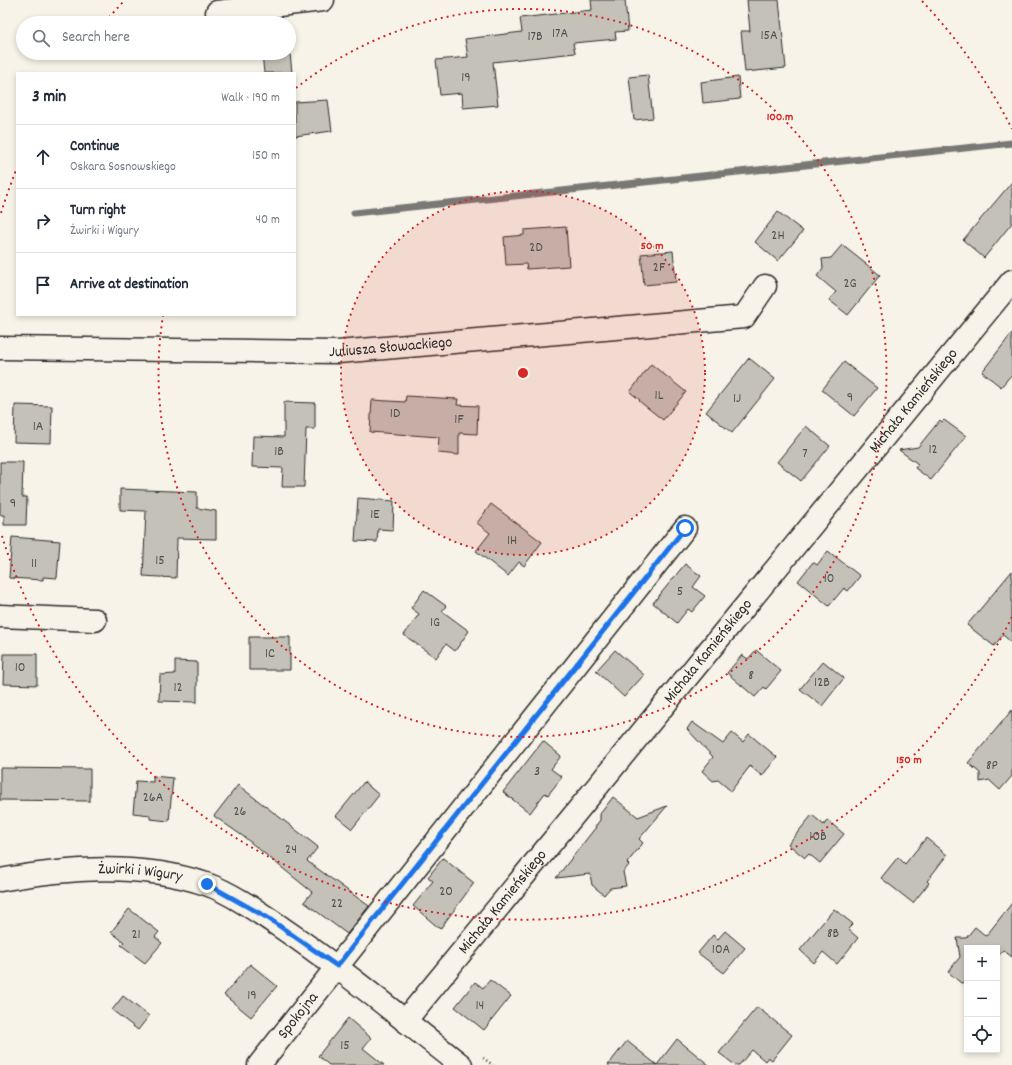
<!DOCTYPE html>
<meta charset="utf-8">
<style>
:root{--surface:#fff;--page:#f6f6f7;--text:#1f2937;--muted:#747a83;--line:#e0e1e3}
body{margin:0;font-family:Dekko,sans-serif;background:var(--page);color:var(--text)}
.controls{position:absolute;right:12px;bottom:12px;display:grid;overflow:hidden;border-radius:0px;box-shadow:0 2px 6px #0003}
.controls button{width:36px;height:36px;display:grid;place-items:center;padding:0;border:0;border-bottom:1px solid var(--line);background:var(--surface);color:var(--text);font:20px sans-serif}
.stop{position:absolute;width:12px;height:12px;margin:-9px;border:3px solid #1a73e8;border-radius:50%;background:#fff}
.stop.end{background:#1a73e8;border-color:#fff;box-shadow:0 1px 4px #0008}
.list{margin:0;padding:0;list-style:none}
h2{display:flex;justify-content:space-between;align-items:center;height:52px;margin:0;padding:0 16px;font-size:17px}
h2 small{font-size:13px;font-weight:400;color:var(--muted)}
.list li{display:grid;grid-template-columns:26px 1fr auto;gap:12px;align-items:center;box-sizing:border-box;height:64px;padding:0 16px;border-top:1px solid var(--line)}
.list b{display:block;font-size:15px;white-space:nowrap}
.list p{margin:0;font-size:13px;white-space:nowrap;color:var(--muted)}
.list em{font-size:13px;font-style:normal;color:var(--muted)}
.icon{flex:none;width:22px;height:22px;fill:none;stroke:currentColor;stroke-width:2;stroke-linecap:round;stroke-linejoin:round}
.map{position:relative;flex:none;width:1012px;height:1065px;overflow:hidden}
.search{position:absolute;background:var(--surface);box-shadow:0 2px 6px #0003;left:16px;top:16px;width:280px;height:44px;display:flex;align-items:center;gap:10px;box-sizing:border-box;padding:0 14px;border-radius:22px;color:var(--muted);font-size:15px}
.panel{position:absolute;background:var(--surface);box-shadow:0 2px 6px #0003;left:16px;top:72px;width:280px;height:244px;border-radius:0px}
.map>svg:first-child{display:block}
</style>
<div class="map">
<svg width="1012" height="1065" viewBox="0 0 1012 1065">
<rect width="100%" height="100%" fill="#f7f3e8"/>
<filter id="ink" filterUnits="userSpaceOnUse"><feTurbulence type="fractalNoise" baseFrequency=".025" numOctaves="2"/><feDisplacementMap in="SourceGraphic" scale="8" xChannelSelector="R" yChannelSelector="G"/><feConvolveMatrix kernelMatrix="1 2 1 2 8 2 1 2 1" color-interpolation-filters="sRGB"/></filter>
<g filter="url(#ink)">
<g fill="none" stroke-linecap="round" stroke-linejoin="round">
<!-- stream -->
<path stroke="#7a7874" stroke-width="7" d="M 354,213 L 1012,143"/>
</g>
<!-- building -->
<path fill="#c4c1b9" stroke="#2b2b2b" d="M 591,0 L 625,0 L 628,31 L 615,32 L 616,39 L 573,43 L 575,53 L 493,62 L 498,105 L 463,108 L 462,93 L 440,95 L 436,60 L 468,57 L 465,39 L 522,32 L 520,18 L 592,10 Z
M 747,0 L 779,0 L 786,68 L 745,72 L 741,31 L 750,31 Z
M 262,53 L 290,53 L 292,73 L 264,73 Z
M 648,75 L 653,118 L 634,120 L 629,77 Z
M 738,77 L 740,99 L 703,103 L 701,82 Z
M 328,100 L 332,131 L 295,136 L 295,102 Z
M 1012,182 L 1012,223 L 984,258 L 963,240 Z
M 778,212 L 803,231 L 778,261 L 755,242 Z
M 566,227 L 569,266 L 527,269 L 526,264 L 506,265 L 504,237 L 524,235 L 524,230 Z
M 842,245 L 880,275 L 848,315 L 829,300 L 836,292 L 817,276 L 823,268 L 822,259 L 831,258 Z
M 673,251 L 676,282 L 644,285 L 641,254 Z
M 1012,333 L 1012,374 L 1001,387 L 982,372 Z
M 749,358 L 775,379 L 732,433 L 706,412 Z
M 844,362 L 877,388 L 854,416 L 822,390 Z
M 651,364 L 686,392 L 663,420 L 639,401 L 640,400 L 630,392 Z
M 406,396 L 458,399 L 457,405 L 478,406 L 477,434 L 459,433 L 459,455 L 438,453 L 439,437 L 370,432 L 372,400 L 405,402 Z
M 284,402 L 315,403 L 315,429 L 306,429 L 304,487 L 282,487 L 283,468 L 252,467 L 253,436 L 284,437 Z
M 15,405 L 52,406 L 51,443 L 14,442 Z
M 940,420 L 942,422 L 944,420 L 966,436 L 931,480 L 915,468 L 918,464 L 899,450 L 918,447 Z
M 806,426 L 830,446 L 801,481 L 777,462 Z
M 0,462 L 23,462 L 22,497 L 27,497 L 26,525 L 4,525 L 4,515 L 0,515 Z
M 120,489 L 197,492 L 197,508 L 216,511 L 216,539 L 177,538 L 176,578 L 143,576 L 146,511 L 120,510 Z
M 358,498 L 394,501 L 393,530 L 378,529 L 377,542 L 355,541 Z
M 491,504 L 542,542 L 524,566 L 519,562 L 508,576 L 476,551 L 490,533 L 477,523 Z
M 12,537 L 60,541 L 57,578 L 43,577 L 43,580 L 9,578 Z
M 828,551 L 860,576 L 848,591 L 844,588 L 829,606 L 798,581 L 813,562 L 817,565 Z
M 685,564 L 701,576 L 693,587 L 705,596 L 692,612 L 688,609 L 677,623 L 653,603 Z
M 1012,571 L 1012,643 L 1003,635 L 994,646 L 967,625 Z
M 424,590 L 446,606 L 442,611 L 469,631 L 455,651 L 446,644 L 436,658 L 404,635 L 419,614 L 411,608 Z
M 249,637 L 290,637 L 290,670 L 249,670 Z
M 615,650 L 644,675 L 624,697 L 596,671 Z
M 756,650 L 781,671 L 766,689 L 764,687 L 755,697 L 727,673 L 742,655 L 748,659 Z
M 4,654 L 37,654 L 37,685 L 3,684 Z
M 175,661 L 197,662 L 197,702 L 159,701 L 160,675 L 175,674 Z
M 823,661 L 844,678 L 822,706 L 800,689 Z
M 1012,710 L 1012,776 L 1000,790 L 989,780 L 980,782 L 980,773 L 968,763 Z
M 692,722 L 723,744 L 732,733 L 743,742 L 749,734 L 777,757 L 762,776 L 750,766 L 731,791 L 718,780 L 713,781 L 702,771 L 713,757 L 687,729 Z
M 543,741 L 561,756 L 551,769 L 562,777 L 548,795 L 545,793 L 530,813 L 503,792 Z
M 0,768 L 90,769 L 90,801 L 0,800 Z
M 153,776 L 173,778 L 169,821 L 150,819 L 150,815 L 133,813 L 136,781 L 153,782 Z
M 364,782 L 379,795 L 352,829 L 336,816 Z
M 238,785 L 318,847 L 307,861 L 369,906 L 347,934 L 304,902 L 312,892 L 244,837 L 214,816 Z
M 613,797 L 638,817 L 667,806 L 639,839 L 643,843 L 627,863 L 629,865 L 623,872 L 626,886 L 610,888 L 604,895 L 592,885 L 590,874 L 556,878 L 596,827 L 595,827 L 600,820 L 600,814 Z
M 812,815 L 824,825 L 827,820 L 844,834 L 820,863 L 809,854 L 805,858 L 788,844 Z
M 926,838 L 947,855 L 927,881 L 929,883 L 913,903 L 881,878 L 898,857 L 905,864 Z
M 443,858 L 474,883 L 440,929 L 413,906 L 433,881 L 428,877 Z
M 1012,903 L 1012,957 L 1003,950 L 997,958 L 997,948 L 967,948 L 967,982 L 961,983 L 948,972 L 960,957 L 957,938 L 966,938 L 975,927 L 986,936 Z
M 129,909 L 159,932 L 155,937 L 162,943 L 145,963 L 121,945 L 124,942 L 111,932 Z
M 834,909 L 853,924 L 848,929 L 858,938 L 837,964 L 823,952 L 814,963 L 800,950 Z
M 725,931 L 745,948 L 724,973 L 698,953 L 713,935 L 718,939 Z
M 250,964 L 277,986 L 251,1017 L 224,995 Z
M 490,980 L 511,996 L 484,1030 L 455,1007 L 475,982 L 483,988 Z
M 123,996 L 149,1016 L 138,1030 L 112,1010 Z
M 757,1007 L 792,1035 L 772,1060 L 768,1057 L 765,1061 L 752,1050 L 739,1065 L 735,1065 L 719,1053 Z
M 348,1018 L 371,1038 L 363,1048 L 384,1065 L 329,1065 L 318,1056 Z
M 677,1039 L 709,1065 L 657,1065 Z
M 627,1041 L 657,1065 L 608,1065 Z"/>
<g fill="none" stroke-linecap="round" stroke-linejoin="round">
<!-- minor casing -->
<g stroke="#2b2b2b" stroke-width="25">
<g id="minor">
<path d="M 217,12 L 323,0"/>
<path id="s1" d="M 0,348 L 338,352 L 744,317 L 765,286"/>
<path d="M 0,616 L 95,620"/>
<path id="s2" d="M 0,880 C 67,868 141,862 206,884 C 230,892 260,913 282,928 C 344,970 402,1019 461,1065"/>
<path id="s3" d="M 405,1021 L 1012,281"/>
<path id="s4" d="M 259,1065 L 685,528"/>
</g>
</g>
<!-- path -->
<path stroke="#2b2b2b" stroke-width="2.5" stroke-dasharray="1 3" stroke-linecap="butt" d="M 483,1058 L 493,1065"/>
<!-- minor -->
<use href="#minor" stroke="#f7f3e8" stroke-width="22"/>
</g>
</g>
<g fill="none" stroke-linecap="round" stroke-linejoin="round" filter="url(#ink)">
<!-- route -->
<path stroke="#1a73e8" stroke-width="5" d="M 207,884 L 268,918 L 337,966 L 685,528"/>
</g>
<!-- distance rings -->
<circle cx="523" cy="373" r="182" fill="#d62828" fill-opacity=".12"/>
<g fill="none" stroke="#d62828" stroke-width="2" stroke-dasharray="2 4">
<circle cx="523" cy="373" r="182"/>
<path d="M296 88A364 364 0 1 1 163 316"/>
<path d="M1012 617A546 546 0 0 1 1 533M1 213A546 546 0 0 1 17 168M105 22A546 546 0 0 1 124 1M922 1A546 546 0 0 1 1012 129"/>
</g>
<g text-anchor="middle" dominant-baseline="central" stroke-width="3" stroke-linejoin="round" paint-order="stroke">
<!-- number labels -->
<g font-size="14" fill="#51504e">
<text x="560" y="34">17A</text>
<text x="769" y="36">15A</text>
<text x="535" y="37">17B</text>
<text x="466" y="78">19</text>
<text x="778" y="236">2H</text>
<text x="536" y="248">2D</text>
<text x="659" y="268">2F</text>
<text x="850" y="284">2G</text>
<text x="659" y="396">1L</text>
<text x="850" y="398">9</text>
<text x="737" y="399">1J</text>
<text x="395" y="414">1D</text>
<text x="459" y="420">1F</text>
<text x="38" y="427">1A</text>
<text x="933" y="450">12</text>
<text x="279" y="452">1B</text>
<text x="805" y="454">7</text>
<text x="13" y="504">9</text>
<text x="375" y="515">1E</text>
<text x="512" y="541">1H</text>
<text x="160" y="561">15</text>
<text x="34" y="564">11</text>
<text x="829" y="579">10</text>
<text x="680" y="592">5</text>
<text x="435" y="623">1G</text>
<text x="270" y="654">1C</text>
<text x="20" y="668">10</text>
<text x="751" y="676">8</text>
<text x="822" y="683">12B</text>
<text x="178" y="688">12</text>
<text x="992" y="766">8P</text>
<text x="537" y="772">3</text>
<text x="153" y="798">26A</text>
<text x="240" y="812">26</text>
<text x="818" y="837">10B</text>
<text x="291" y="850">24</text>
<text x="446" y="892">20</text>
<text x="337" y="904">22</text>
<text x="833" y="934">8B</text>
<text x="136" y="935">21</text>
<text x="721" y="950">10A</text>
<text x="252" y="996">19</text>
<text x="480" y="1006">14</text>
<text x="345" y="1046">15</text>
</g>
<!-- street labels -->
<g font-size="16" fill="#2b2b2b" stroke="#f7f3e8">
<text stroke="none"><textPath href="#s1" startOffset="391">Juliusza Słowackiego</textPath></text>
<text stroke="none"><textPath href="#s3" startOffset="802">Michała Kamieńskiego</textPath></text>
<text stroke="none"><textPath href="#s3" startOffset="478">Michała Kamieńskiego</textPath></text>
<text stroke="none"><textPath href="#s2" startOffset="141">Żwirki i Wigury</textPath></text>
<text stroke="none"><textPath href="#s3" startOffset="154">Michała Kamieńskiego</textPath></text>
<text stroke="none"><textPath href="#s4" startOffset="63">Spokojna</textPath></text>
</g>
</g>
<circle cx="523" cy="373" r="6" fill="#d62828" stroke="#f7f3e8" stroke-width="2"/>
<g font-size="12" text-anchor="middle" font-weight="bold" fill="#d62828" stroke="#f7f3e8" stroke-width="3" stroke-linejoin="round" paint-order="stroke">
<text x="780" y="120">100 m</text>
<text x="652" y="249">50 m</text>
<text x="909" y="763">150 m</text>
</g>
</svg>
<div class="controls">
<button>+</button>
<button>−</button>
<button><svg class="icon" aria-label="locate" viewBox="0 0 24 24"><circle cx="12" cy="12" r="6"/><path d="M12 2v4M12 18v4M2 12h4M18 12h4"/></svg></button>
</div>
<div class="stop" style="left:685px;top:528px"></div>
<div class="stop end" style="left:207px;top:884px"></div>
<div class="search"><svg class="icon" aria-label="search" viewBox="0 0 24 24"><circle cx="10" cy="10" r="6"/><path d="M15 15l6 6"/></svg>Search here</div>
<section class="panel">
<h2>3 min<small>Walk · 190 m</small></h2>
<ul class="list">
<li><svg class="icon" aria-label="ahead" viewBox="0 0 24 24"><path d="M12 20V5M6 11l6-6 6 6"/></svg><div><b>Continue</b><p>Oskara Sosnowskiego</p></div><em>150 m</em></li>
<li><svg class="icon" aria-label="right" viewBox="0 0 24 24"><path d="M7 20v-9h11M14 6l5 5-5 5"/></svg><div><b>Turn right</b><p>Żwirki i Wigury</p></div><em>40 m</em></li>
<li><svg class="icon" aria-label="arrive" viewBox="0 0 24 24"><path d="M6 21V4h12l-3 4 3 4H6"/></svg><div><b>Arrive at destination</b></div></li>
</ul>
</section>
</div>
